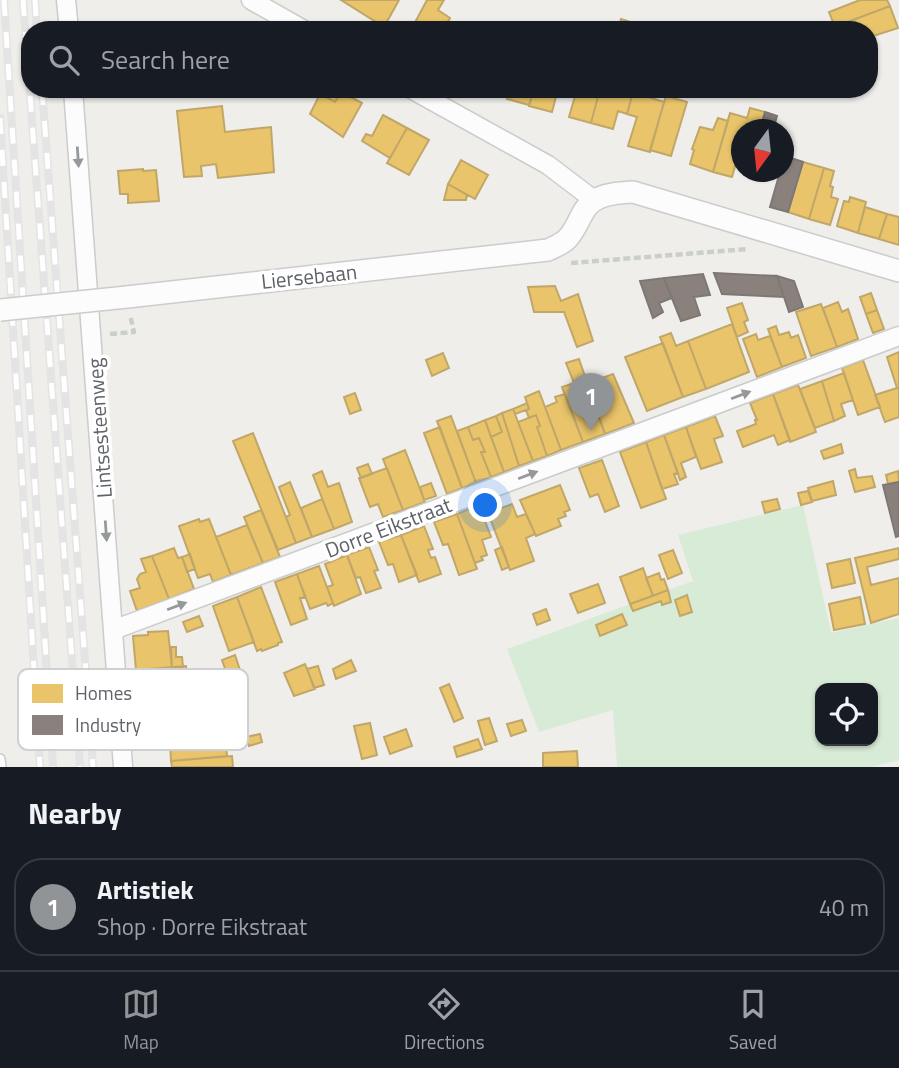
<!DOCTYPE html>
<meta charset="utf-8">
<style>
:root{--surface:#171b24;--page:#20242c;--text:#f1f3f6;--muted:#9ea1a6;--line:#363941;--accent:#919496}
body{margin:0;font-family:"Titillium Web",sans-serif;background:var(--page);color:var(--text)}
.controls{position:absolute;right:21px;bottom:21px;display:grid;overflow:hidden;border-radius:14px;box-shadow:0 2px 5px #0004}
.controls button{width:63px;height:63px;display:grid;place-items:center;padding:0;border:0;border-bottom:2px solid var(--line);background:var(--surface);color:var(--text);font:35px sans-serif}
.compass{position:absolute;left:731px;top:119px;width:63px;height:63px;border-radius:50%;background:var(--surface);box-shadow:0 2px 5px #0004;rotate:195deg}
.you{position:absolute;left:486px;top:506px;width:24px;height:24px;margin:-18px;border:5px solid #fff;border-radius:50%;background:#1a73e8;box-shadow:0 0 0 10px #1a73e833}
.badge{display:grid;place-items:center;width:46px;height:46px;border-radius:50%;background:var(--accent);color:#fff;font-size:23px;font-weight:700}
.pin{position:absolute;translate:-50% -58px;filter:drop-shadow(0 2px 4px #0008)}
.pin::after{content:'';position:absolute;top:37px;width:24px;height:21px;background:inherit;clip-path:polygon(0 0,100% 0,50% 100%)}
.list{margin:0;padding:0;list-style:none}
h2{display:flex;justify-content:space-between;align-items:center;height:91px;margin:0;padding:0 28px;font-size:30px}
h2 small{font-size:23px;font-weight:400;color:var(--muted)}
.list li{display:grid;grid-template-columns:46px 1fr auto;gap:21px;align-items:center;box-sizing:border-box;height:98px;margin:0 14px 14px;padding:0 14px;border:2px solid var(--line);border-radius:28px}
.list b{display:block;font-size:26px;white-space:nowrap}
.list p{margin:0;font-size:23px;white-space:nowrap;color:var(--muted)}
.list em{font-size:23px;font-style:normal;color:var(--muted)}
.icon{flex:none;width:38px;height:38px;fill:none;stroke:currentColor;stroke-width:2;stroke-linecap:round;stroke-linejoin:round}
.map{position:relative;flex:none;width:899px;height:767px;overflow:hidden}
.search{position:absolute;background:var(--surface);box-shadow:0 2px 5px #0004;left:21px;right:21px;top:21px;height:77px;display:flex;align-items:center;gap:18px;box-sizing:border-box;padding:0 24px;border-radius:28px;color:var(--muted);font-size:26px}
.sheet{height:203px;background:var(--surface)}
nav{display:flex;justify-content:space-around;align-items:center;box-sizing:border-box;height:98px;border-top:2px solid var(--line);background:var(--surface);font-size:19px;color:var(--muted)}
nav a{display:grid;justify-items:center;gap:4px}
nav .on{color:var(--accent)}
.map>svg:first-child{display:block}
</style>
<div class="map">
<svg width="899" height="767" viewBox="0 0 899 767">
<rect width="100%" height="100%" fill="#efeeea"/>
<!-- green -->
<path fill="#d8ebd6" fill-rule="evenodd" d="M 803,505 L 831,633 L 899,618 L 899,760 L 871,767 L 617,767 L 613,710 L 539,732 L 507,649 L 693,581 L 678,535 ZM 820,688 L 873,688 L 873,741 L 820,741 Z"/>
<!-- homes -->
<path fill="#e9c46a" stroke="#c0a769" stroke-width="2" d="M 341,0 L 399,0 L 384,27 Z
M 427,0 L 444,0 L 438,10 L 450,18 L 443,30 L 411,30 Z
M 860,0 L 887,0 L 890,6 L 835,27 L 829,12 Z
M 890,6 L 898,28 L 873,36 L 869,30 L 850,30 L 847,22 Z
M 621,19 L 651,29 L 651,30 L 618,30 Z
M 323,89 L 334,89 L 340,93 L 335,102 L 320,94 Z
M 510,89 L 534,89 L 529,105 L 507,99 Z
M 534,89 L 558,89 L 552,112 L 529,106 Z
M 577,89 L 600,89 L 591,123 L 569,117 Z
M 600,89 L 634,89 L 627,114 L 618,111 L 613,129 L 591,123 Z
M 634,89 L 646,91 L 645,96 L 664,102 L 650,152 L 628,146 L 637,117 L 627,114 Z
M 341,92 L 362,103 L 343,137 L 310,114 L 320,94 L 335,102 Z
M 666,96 L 687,102 L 671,156 L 650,150 Z
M 222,106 L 225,132 L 271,127 L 274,172 L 218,178 L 216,164 L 201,166 L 202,176 L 184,177 L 177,111 Z
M 750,108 L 765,112 L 760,130 L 741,130 L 741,145 L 732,177 L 713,172 L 730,113 L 747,118 Z
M 383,115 L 407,128 L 390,158 L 362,141 L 366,134 L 372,136 Z
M 718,118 L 728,121 L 713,172 L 690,164 L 694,150 L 692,149 L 700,127 L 713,130 Z
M 407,128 L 429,140 L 409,175 L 387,163 Z
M 461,160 L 488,175 L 475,199 L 448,184 Z
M 803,162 L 824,168 L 809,219 L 788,212 Z
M 824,168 L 834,171 L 830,186 L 833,187 L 831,197 L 838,199 L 830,225 L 809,219 Z
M 143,169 L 143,171 L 156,170 L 159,201 L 128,203 L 128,194 L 120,194 L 118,171 Z
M 448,184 L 467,195 L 466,200 L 444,200 Z
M 850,197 L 866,202 L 858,233 L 837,226 L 844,201 L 849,202 Z
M 865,207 L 887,214 L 879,239 L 858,233 Z
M 887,214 L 899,217 L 899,245 L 879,239 Z
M 555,286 L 561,301 L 578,294 L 593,341 L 577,347 L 564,312 L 534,312 L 528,287 Z
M 871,293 L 877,310 L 866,314 L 860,297 Z
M 838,302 L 842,312 L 848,309 L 858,339 L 837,347 L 823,308 Z
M 742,303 L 748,320 L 744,322 L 748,332 L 737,337 L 727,308 Z
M 821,304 L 837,347 L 811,356 L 796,312 Z
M 877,310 L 884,329 L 873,333 L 866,314 Z
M 732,324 L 749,372 L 706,389 L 688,341 Z
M 776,326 L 779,335 L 789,332 L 791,338 L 798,335 L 806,358 L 782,367 L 768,329 Z
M 671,333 L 676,346 L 688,341 L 706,389 L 683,397 L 660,337 Z
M 756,334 L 758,340 L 770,336 L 782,367 L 757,377 L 743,339 Z
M 663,343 L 683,397 L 647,411 L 625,357 Z
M 899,352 L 899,417 L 885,422 L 875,395 L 897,388 L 887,357 Z
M 443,353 L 449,368 L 432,376 L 426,360 Z
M 579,359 L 605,434 L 583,442 L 562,387 L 574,383 L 566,363 Z
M 863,360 L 880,407 L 858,415 L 842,368 Z
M 844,373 L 853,400 L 841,404 L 845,416 L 834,421 L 822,381 Z
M 613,374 L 634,423 L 605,434 L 591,396 L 599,393 L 594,381 Z
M 822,381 L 834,421 L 815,428 L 800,389 Z
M 798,385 L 816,432 L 790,442 L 773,394 Z
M 539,391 L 561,450 L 547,456 L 537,427 L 540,426 L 536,415 L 529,418 L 526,410 L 529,409 L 525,397 Z
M 355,393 L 361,410 L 350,414 L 344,397 Z
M 565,394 L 583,442 L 561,450 L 545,407 L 557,402 L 555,397 Z
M 773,394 L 790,440 L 778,445 L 774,435 L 743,447 L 737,431 L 756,424 L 755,420 L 757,420 L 750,403 Z
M 527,403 L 529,409 L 515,414 L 513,409 Z
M 513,409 L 533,461 L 519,466 L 502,413 Z
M 502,413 L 519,466 L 504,472 L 491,437 L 502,432 L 496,416 Z
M 536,415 L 540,426 L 537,427 L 547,456 L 533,461 L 518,422 Z
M 451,416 L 476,483 L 462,488 L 437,421 Z
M 496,416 L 502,432 L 491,437 L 485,420 Z
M 715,416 L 723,436 L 714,439 L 722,462 L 701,469 L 686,427 Z
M 485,420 L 504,472 L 491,477 L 481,452 L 485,452 L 479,438 L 473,440 L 468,427 Z
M 440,427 L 462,488 L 447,494 L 424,433 Z
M 468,427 L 473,440 L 479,438 L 485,452 L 481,452 L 491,477 L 476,483 L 457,431 Z
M 686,427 L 696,457 L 681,463 L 686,477 L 680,480 L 664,435 Z
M 253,433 L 296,543 L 278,550 L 233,441 Z
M 664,435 L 678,473 L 674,474 L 678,484 L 662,489 L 646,442 Z
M 646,442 L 666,499 L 641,508 L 620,452 Z
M 841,444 L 843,453 L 824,459 L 821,451 Z
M 405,450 L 425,502 L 403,510 L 383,459 Z
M 602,460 L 619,506 L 605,512 L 598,494 L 590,497 L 579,468 Z
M 368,464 L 372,474 L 361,478 L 357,468 Z
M 387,468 L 403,510 L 383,517 L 378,504 L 370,507 L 359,478 Z
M 855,469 L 857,478 L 872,476 L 875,487 L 855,492 L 849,471 Z
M 322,471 L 328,487 L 339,483 L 352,522 L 334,529 L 313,475 Z
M 898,471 L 899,482 L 888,484 L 886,475 Z
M 833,481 L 836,495 L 812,501 L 808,488 Z
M 290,482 L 312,537 L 296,543 L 286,517 L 290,515 L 279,487 Z
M 431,483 L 436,496 L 424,500 L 420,487 Z
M 560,485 L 570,510 L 564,512 L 566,516 L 558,519 L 561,526 L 536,536 L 520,500 Z
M 808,491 L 812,502 L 801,505 L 798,493 Z
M 322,499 L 334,529 L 312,537 L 301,508 Z
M 777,499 L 780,509 L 765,513 L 762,502 Z
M 512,504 L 517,517 L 526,514 L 535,534 L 526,538 L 534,561 L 510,570 L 488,513 Z
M 479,505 L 491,537 L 482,540 L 487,555 L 481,557 L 483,560 L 475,563 L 457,514 Z
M 261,510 L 280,557 L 263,563 L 244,517 Z
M 457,514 L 477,569 L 459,575 L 448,544 L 443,545 L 434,522 Z
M 199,519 L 200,522 L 209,519 L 231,575 L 213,582 L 210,574 L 198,578 L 179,526 Z
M 247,525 L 263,563 L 231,575 L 216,537 Z
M 424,526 L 433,549 L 428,550 L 431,558 L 435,557 L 441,574 L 419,582 L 401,535 Z
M 401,535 L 417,575 L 399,582 L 393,564 L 388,565 L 379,542 Z
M 369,547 L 378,570 L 374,571 L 381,588 L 366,593 L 360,577 L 356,578 L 347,555 Z
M 502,547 L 509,567 L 502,570 L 495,550 Z
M 174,548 L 178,558 L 182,557 L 194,589 L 169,599 L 152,556 Z
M 899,548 L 899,559 L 867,567 L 871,585 L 899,578 L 899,614 L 871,623 L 855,558 Z
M 673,550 L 682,573 L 668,579 L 659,555 Z
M 190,554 L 195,569 L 187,572 L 182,557 Z
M 347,555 L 361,594 L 334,606 L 327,587 L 333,585 L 325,564 Z
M 152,556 L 169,599 L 137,611 L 130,591 L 140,588 L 137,579 L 140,574 L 146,572 L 141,559 Z
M 850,559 L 855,583 L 832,588 L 827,564 Z
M 319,566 L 333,603 L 328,606 L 326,603 L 310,609 L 297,574 Z
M 643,568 L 653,596 L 630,604 L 620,577 Z
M 659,573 L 661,580 L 664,579 L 668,590 L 653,596 L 646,578 Z
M 297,574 L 305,597 L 300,598 L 307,619 L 291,625 L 275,582 Z
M 598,584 L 605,603 L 578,613 L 570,594 Z
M 261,587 L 282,642 L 278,643 L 278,645 L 262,651 L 261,649 L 257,651 L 237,597 Z
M 668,590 L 671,602 L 662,605 L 661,601 L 633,611 L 630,604 Z
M 687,595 L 692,612 L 680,616 L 675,600 Z
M 237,597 L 254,642 L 229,651 L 213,606 Z
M 860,597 L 865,624 L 834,630 L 829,604 Z
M 546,609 L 550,620 L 537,625 L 533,614 Z
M 622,614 L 627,625 L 600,636 L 596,625 Z
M 199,616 L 203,626 L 187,632 L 183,622 Z
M 168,631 L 172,668 L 136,670 L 133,636 L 148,635 L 148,632 Z
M 171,647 L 176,647 L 176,657 L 182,657 L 183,667 L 172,668 Z
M 235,655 L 240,670 L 227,674 L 222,660 Z
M 351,660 L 356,671 L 336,679 L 333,669 Z
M 305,664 L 315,689 L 294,696 L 284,673 Z
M 186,666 L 186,682 L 177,686 L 137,688 L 136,670 Z
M 318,666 L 324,685 L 314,688 L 307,669 Z
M 449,684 L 463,718 L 454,722 L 440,688 Z
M 489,718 L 497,741 L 485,745 L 478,721 Z
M 522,720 L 526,731 L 511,736 L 507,724 Z
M 370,723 L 377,755 L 362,759 L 354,726 Z
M 406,729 L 412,746 L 390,754 L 384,737 Z
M 260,734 L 262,742 L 249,746 L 246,737 Z
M 198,739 L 199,748 L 226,745 L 227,756 L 171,761 L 170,742 Z
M 478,739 L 482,749 L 457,757 L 454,747 Z
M 577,751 L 578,767 L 543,767 L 543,753 Z
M 232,756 L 233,767 L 172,767 L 171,761 Z"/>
<!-- industry -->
<path fill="#8a817c" stroke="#7d7876" stroke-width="2" d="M 765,112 L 777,116 L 773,130 L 760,130 Z
M 785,156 L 803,162 L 788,212 L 770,207 L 780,172 L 783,172 Z
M 714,273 L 777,276 L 784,297 L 722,294 Z
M 703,274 L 710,295 L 694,297 L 700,315 L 681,321 L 664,278 Z
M 777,276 L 794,281 L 803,307 L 789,312 Z
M 664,278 L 672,298 L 659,303 L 663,312 L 653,318 L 640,281 Z
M 899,482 L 899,536 L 896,537 L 883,485 Z"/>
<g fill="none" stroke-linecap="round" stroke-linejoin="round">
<!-- service casing -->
<g stroke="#cbcccc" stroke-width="12">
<path id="service" d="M 0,759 L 1,767"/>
</g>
<!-- minor casing -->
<g stroke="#cbcccc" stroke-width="21">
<path id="minor" d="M 66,0 L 69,30
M 251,0 L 304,30
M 73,89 L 123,767
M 411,89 L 548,165 L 594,200
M 113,630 L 899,336"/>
</g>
<!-- tertiary casing -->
<g stroke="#cbcccc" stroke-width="24">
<path id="tertiary" d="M 127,297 L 548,250 C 554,247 562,244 567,239 C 575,231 578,221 584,211 C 594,194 615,193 633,192 L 899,271"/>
</g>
<!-- path -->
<path stroke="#cacfcc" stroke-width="4.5" stroke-dasharray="7 3.5" stroke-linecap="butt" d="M 571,263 L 748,249
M 110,334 L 134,332 L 130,315"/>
<!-- service -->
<use href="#service" stroke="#fdfcfc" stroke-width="9"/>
<!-- minor -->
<use href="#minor" stroke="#fdfcfc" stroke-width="18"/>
<!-- tertiary -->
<use href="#tertiary" stroke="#fdfcfc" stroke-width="21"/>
<!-- rail casing -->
<g stroke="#e4e4e4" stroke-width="8">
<path id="rail" d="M 4,0 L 53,767
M 23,0 L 80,767
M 35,0 L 37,30
M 42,89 L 93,767
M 0,118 L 40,767"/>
</g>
<!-- rail -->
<use href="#rail" stroke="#fff" stroke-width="5" stroke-dasharray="16" stroke-linecap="butt"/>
<!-- tertiary-bridge casing -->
<g stroke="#cbcccc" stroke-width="24" stroke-linecap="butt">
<path id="tertiary-bridge" d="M 0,310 L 127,297"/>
</g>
<!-- tertiary-bridge -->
<use href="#tertiary-bridge" stroke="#fdfcfc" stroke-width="21"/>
</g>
<!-- one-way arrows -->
<defs><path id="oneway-solid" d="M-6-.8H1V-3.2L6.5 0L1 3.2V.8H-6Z" transform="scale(1.75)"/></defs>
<g fill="#96999c">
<use href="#oneway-solid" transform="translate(78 157) rotate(86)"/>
<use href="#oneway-solid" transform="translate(741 395) rotate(-21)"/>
<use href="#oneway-solid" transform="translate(528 475) rotate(-21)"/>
<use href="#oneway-solid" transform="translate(106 531) rotate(86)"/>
<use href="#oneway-solid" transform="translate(177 606) rotate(-21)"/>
</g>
<g text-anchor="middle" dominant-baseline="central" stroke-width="7" stroke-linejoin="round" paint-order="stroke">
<!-- street labels -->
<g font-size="21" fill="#5f6368" stroke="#fff">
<text transform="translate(309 276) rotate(-6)">Liersebaan</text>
<text transform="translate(99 428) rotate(-94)">Lintsesteenweg</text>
<text transform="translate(388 527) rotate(-21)">Dorre Eikstraat</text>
</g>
</g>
<!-- legend -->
<rect x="18" y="669" width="230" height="81" rx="10" fill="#fff" stroke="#cfd0d2" stroke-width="2"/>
<rect x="32" y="684" width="31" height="19" fill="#e9c46a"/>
<rect x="32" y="715" width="31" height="20" fill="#8a817c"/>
<g font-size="19" fill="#5f6368">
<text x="75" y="700">Homes</text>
<text x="75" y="732">Industry</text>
</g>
</svg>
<div class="controls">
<button><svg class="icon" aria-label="locate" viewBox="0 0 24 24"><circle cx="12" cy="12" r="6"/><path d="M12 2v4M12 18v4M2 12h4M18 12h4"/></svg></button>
</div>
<svg class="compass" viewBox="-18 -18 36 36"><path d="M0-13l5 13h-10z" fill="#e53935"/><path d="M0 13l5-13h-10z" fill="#9ea1a6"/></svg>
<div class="you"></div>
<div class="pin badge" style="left:591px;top:431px">1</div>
<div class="search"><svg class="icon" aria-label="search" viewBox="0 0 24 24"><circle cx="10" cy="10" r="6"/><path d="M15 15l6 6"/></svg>Search here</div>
</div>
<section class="sheet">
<h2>Nearby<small></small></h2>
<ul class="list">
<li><span class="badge">1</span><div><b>Artistiek</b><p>Shop · Dorre Eikstraat</p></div><em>40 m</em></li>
</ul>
</section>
<nav>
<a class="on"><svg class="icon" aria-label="map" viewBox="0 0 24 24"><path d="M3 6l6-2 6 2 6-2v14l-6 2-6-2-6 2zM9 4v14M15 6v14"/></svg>Map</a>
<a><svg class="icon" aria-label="directions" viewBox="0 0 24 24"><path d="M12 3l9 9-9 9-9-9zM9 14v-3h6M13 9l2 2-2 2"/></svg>Directions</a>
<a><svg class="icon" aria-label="saved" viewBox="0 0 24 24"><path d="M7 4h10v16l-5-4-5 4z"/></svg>Saved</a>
</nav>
